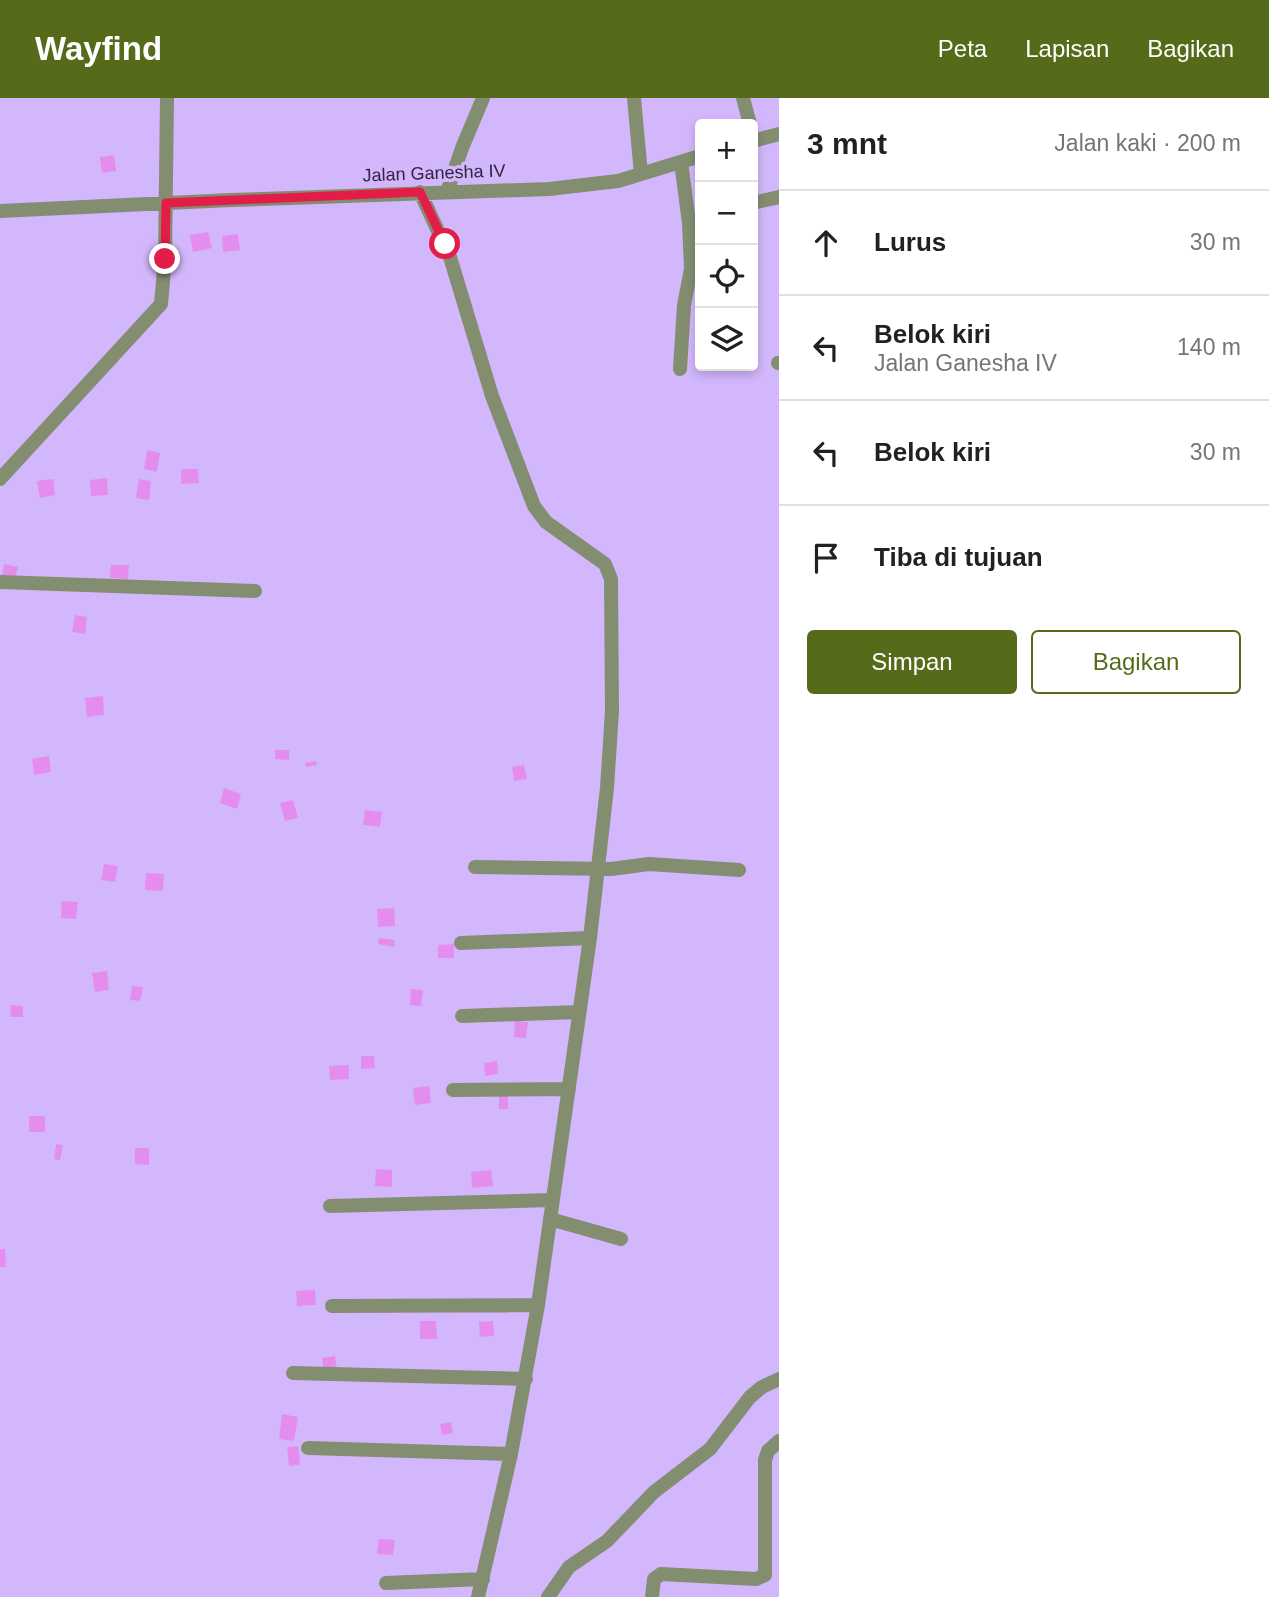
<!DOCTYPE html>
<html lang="id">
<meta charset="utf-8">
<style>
:root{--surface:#fff;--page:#f2f2f2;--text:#202124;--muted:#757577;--line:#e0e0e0;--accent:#566b19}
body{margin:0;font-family:Helvetica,sans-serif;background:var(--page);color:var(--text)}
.controls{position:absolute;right:21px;top:21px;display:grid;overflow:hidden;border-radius:7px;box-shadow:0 4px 10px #0003}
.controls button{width:63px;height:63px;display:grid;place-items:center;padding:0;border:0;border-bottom:2px solid var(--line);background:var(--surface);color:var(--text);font:35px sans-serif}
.stop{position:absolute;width:21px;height:21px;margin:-16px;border:5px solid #e11d48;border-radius:50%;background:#fff}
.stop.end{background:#e11d48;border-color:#fff;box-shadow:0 2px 7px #0008}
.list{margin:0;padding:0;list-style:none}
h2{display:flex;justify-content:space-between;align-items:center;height:91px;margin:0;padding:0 28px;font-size:30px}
h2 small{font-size:23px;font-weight:400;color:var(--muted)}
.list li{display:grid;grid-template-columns:46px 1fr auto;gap:21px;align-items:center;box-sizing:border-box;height:105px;padding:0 28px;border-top:2px solid var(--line)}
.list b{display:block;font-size:26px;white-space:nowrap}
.list p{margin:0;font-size:23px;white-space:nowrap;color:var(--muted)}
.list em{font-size:23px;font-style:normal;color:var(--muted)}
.actions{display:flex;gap:14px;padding:21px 28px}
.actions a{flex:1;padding:16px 0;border:2px solid var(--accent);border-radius:7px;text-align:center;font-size:24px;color:var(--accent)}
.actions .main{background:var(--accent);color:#fff}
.icon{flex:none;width:38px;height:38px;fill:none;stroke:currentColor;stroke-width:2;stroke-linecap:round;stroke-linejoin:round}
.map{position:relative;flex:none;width:779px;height:1499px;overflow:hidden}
header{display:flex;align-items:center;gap:42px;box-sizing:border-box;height:98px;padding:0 35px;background:var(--accent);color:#fff}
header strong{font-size:33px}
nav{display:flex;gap:38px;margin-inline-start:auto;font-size:24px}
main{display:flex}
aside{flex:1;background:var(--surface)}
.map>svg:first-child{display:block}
</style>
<header>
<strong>Wayfind</strong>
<nav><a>Peta</a><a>Lapisan</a><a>Bagikan</a></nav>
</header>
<main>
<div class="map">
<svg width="779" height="1499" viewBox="0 0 779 1499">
<rect width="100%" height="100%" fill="#d3b7fc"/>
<!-- building -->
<path fill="#e48def" d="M 114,57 L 116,73 L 102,75 L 100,59 Z
M 208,134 L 212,150 L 193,154 L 190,137 Z
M 238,136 L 240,152 L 223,154 L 222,138 Z
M 147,352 L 160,355 L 157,374 L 144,371 Z
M 181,371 L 198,371 L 199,385 L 181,386 Z
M 107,380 L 108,397 L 91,398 L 90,382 Z
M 53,381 L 55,397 L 40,400 L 37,383 Z
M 139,381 L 151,383 L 149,402 L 136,400 Z
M 4,466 L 18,469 L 15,480 L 2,477 Z
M 111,467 L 129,467 L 128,481 L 110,480 Z
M 75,517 L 87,519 L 85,536 L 72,534 Z
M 103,598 L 104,617 L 87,619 L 85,600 Z
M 275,652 L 289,652 L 289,662 L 275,661 Z
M 49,658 L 51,674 L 34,677 L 32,661 Z
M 316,663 L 317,667 L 306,669 L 305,665 Z
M 524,667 L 527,681 L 514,683 L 512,669 Z
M 224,690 L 241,696 L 237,711 L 220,705 Z
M 293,702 L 298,720 L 285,723 L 280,705 Z
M 365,712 L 382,714 L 380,729 L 363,727 Z
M 104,766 L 118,768 L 115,784 L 101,782 Z
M 146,775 L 164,776 L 163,793 L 145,792 Z
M 62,803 L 78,804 L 76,821 L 61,820 Z
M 394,810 L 395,828 L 378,829 L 377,811 Z
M 379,840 L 395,842 L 394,849 L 378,846 Z
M 454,846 L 454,860 L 438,860 L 438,847 Z
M 107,873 L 109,892 L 95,894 L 92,875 Z
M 132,888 L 143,889 L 140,903 L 130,902 Z
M 411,891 L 423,892 L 421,908 L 410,907 Z
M 11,907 L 23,908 L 23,919 L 10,919 Z
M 515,923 L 528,924 L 526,940 L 514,939 Z
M 361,958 L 374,958 L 375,970 L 361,971 Z
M 497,963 L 498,976 L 485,978 L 484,965 Z
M 349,967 L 349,981 L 330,982 L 329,968 Z
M 429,988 L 431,1005 L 415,1007 L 413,990 Z
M 499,998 L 508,998 L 508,1011 L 499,1011 Z
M 29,1018 L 45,1018 L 45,1034 L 29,1034 Z
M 56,1046 L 63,1047 L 60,1062 L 54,1061 Z
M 135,1050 L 149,1050 L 149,1067 L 135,1066 Z
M 376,1071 L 392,1072 L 392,1089 L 375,1088 Z
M 491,1072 L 493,1088 L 472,1090 L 471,1074 Z
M 0,1151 L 5,1151 L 6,1169 L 0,1169 Z
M 315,1192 L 316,1207 L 297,1208 L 296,1193 Z
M 420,1223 L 436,1223 L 437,1241 L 420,1241 Z
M 493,1223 L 494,1238 L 480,1239 L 479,1224 Z
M 335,1258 L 337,1274 L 324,1275 L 322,1260 Z
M 282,1316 L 298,1319 L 294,1343 L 279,1341 Z
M 451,1324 L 453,1335 L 442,1337 L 440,1326 Z
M 298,1348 L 300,1367 L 289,1368 L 287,1349 Z
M 379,1441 L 395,1442 L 393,1457 L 377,1456 Z"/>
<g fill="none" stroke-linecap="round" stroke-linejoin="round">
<!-- minor -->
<path stroke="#838e70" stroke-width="14" d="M 634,0 L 641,76
M 743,0 L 750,26
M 753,43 L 779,36
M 420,94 L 450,159 L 492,298 L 534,408 L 546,424 L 605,466 L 611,481 L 612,613 L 607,690 L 590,840 L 538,1207 L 511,1356 L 478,1499
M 447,94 L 462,50 L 483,0
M 757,104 L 779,99
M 0,113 L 231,102 L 549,91 L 618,83 L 700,58
M 778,265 L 779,265
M 680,271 L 684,207 L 691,171 L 689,125 L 681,64
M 0,381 L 161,206 L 165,161 L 167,0
M 0,484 L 255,493
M 475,769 L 611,771 L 649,766 L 739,772
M 461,845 L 590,840
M 462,918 L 579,914
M 453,992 L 569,991
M 330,1108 L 552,1102
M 550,1121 L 621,1141
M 332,1208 L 538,1207
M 293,1275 L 526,1281
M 308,1350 L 511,1356
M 386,1485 L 483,1481
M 548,1499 L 569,1469 L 607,1443 L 654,1394 L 710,1351 L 750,1299 L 762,1289 L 779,1281
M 652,1499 L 654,1481 L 661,1476 L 756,1481 L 765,1477 L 765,1362 L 768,1353 L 779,1343"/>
</g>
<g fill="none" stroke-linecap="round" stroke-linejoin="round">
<!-- route -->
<path stroke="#e11d48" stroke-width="9" d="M 165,161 L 166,105 L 420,94 L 445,146"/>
</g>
<g text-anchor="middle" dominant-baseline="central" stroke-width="7" stroke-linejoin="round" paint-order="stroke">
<!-- street labels -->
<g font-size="18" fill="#30243f" stroke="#d3b7fc">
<text transform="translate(434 75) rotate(-2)">Jalan Ganesha IV</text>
</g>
</g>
</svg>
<div class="controls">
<button>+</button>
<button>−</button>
<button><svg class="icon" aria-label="locate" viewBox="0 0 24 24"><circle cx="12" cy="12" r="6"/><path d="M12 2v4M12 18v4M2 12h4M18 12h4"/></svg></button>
<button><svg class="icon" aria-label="layers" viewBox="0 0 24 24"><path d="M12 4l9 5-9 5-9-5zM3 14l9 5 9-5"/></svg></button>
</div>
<div class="stop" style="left:445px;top:146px"></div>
<div class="stop end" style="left:165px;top:161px"></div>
</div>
<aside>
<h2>3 mnt<small>Jalan kaki · 200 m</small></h2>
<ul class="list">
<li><svg class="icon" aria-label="ahead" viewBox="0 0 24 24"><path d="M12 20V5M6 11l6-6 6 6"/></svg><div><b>Lurus</b></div><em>30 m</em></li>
<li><svg class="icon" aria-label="left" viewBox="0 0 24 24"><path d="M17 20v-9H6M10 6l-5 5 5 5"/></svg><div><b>Belok kiri</b><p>Jalan Ganesha IV</p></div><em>140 m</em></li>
<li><svg class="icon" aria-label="left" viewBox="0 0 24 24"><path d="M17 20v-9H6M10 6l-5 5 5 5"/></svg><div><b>Belok kiri</b></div><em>30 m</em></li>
<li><svg class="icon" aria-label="arrive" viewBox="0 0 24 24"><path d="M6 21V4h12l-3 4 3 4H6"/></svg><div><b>Tiba di tujuan</b></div></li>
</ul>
<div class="actions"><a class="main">Simpan</a><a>Bagikan</a></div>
</aside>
</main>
